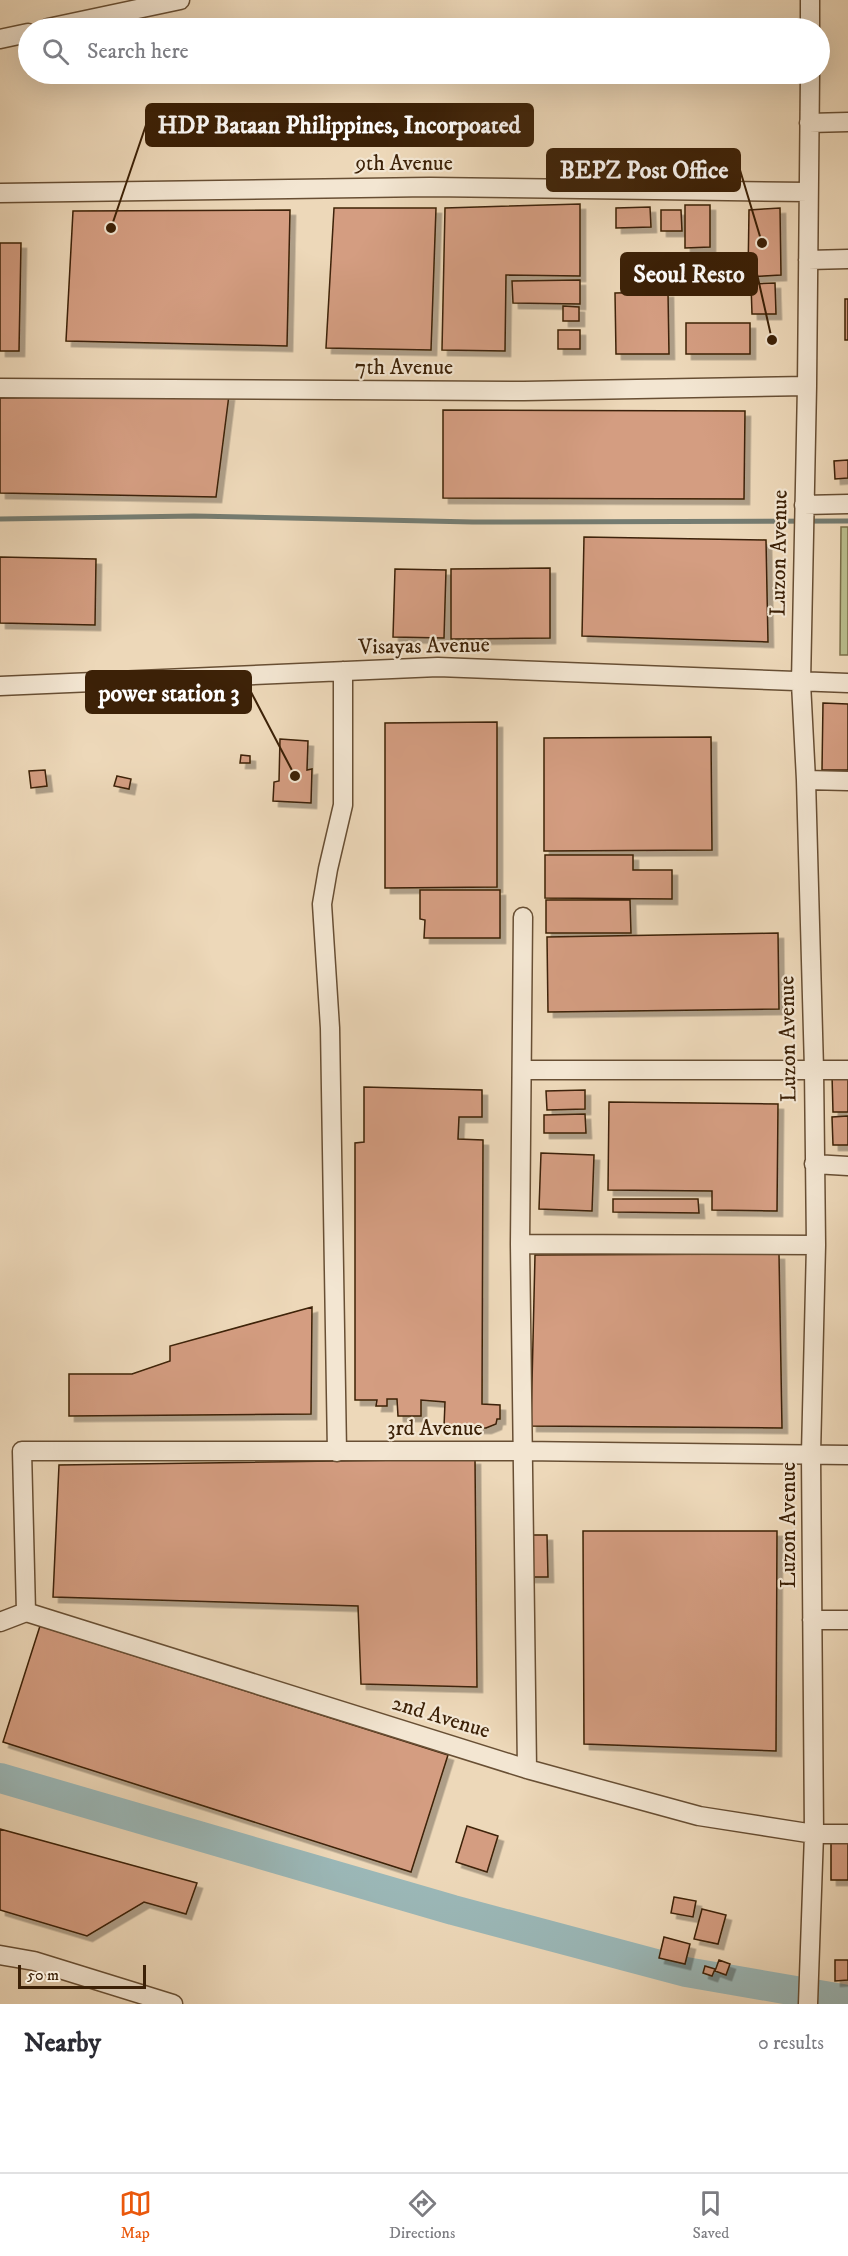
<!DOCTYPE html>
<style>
:root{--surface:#fff;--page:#f2f2f3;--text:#2b2b33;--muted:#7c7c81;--line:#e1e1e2;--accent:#ea580c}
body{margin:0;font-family:"IM FELL DW Pica",serif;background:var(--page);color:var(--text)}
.scale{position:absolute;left:18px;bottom:15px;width:128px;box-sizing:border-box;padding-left:6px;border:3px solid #3c2107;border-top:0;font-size:16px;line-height:21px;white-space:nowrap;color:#3c2107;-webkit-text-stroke:4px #f3e6d2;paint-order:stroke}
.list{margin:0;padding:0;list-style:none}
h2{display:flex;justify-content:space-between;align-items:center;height:78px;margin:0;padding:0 24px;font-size:26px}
h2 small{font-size:20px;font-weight:400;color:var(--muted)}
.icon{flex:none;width:33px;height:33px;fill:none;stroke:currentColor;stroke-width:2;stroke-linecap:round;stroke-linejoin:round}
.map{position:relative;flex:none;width:848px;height:2004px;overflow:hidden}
.search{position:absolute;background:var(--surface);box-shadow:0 6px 24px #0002;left:18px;right:18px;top:18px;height:66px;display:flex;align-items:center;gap:15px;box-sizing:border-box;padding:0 21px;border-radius:33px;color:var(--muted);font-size:22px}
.sheet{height:168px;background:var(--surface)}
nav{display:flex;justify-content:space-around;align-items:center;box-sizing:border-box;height:84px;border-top:2px solid var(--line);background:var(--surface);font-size:16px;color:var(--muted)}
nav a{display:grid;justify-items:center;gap:3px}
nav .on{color:var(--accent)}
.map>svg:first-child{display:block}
</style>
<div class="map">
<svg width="848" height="2004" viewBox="0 0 848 2004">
<defs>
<filter id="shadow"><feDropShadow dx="5.5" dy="5.5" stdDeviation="0" flood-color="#0004"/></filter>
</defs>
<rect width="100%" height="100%" fill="#edd8b9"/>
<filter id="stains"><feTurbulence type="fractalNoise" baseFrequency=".00333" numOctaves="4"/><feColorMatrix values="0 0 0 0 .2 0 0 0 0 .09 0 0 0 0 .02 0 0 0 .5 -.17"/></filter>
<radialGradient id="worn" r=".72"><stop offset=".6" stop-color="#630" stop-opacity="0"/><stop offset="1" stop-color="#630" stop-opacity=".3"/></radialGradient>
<!-- green -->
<path fill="#babe8e" stroke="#7b704a" stroke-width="1.5" d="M 841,527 L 848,527 L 848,655 L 840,655 Z"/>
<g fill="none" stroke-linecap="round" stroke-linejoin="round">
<!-- stream -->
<path stroke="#757c71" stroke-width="5" d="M 0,519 L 194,516 L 473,522 L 848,521"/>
<!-- river -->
<path stroke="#9bb8b8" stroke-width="30" d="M 0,1778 L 453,1910 L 686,1972 L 848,2000"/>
</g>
<!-- building -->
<path fill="#d49d81" stroke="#3c2107" stroke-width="1.5" filter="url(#shadow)" d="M 580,204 L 580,276 L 506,275 L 505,351 L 442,350 L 445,208 Z
M 685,205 L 710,205 L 710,247 L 685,248 Z
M 650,207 L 651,227 L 616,228 L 616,208 Z
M 334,208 L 436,208 L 431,350 L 326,348 Z
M 780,208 L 781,275 L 748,277 L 749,210 Z
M 290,210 L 287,346 L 66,341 L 73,211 Z
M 661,210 L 681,210 L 682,231 L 661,231 Z
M 0,243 L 21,243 L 19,351 L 0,351 Z
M 580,280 L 580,304 L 513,303 L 512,281 Z
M 775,283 L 776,314 L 752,314 L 751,284 Z
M 668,292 L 669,354 L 616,354 L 615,293 Z
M 845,299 L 848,299 L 848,340 L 845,340 Z
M 563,306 L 579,307 L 579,321 L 563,321 Z
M 686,323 L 750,323 L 750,354 L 686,354 Z
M 558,330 L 580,330 L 580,349 L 558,349 Z
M 229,395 L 216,497 L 0,493 L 0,398 Z
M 443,410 L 745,411 L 744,499 L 443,498 Z
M 848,460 L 848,478 L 835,479 L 834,461 Z
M 584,537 L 766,540 L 768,642 L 582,636 Z
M 0,557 L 96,559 L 95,625 L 0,623 Z
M 550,568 L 550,638 L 451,639 L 451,569 Z
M 395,569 L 446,570 L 444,638 L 393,637 Z
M 823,703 L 848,704 L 848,770 L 822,770 Z
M 497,722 L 497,887 L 385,888 L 385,723 Z
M 711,737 L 712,850 L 544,851 L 544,738 Z
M 280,739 L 308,741 L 307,770 L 312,769 L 311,803 L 273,801 L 274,782 L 279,781 Z
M 241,755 L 250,756 L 250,763 L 240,763 Z
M 45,770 L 47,786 L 31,788 L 29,771 Z
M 117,776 L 131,779 L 129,789 L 114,786 Z
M 545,855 L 633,855 L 633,870 L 672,870 L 672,899 L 545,898 Z
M 420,890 L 500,890 L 500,938 L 424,938 L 425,920 L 420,919 Z
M 546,900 L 630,900 L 631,933 L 546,933 Z
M 778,933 L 779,1009 L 548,1012 L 547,937 Z
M 832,1075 L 848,1075 L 848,1112 L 833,1112 Z
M 364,1087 L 482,1090 L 482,1117 L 459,1117 L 458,1139 L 483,1140 L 482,1404 L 500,1405 L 500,1419 L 497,1419 L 496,1424 L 486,1428 L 444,1427 L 445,1402 L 421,1400 L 421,1416 L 398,1416 L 397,1399 L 387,1399 L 387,1406 L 376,1406 L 377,1400 L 355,1400 L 355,1143 L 364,1142 Z
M 585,1090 L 585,1109 L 547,1110 L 546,1091 Z
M 609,1102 L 778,1104 L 777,1211 L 712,1210 L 712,1191 L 608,1190 Z
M 585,1114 L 586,1133 L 544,1133 L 544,1115 Z
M 848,1116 L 848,1145 L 833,1145 L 832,1117 Z
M 541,1153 L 594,1155 L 592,1211 L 539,1209 Z
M 613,1199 L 698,1199 L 699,1213 L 613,1212 Z
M 779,1254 L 782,1428 L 531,1426 L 535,1255 Z
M 312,1307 L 311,1414 L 69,1416 L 69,1374 L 132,1374 L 170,1361 L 170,1346 Z
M 475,1459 L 477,1687 L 361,1684 L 358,1606 L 53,1597 L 59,1465 Z
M 583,1531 L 777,1531 L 776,1751 L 584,1744 Z
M 527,1535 L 547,1535 L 548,1577 L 528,1577 Z
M 40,1626 L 448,1755 L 411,1872 L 3,1742 Z
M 467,1826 L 498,1836 L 487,1872 L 456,1862 Z
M 0,1829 L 197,1883 L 186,1914 L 144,1902 L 87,1936 L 0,1910 Z
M 831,1837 L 848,1837 L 848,1880 L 831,1880 Z
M 674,1897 L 696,1901 L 693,1917 L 671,1913 Z
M 702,1909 L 726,1915 L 718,1944 L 694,1939 Z
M 664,1937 L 690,1944 L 685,1964 L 659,1958 Z
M 719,1960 L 730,1964 L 726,1975 L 715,1971 Z
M 835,1960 L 848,1960 L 848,1980 L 835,1981 Z
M 705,1966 L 715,1969 L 712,1976 L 703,1973 Z"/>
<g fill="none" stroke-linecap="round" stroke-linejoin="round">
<!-- minor casing -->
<g stroke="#684f34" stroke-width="21">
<path id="minor" d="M 48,28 L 180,0
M 810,28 L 810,0
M 0,39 L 28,33
M 809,123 L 848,122
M 0,193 L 430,187 L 808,192
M 808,260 L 848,259
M 0,388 L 524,391 L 807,386
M 804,505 L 848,504
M 0,686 L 438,667 L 848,683
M 806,780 L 848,781
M 523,917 L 520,1244 L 527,1769
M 523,1070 L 848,1070
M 814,1164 L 848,1166
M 520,1244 L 816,1245
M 337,1452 L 330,1028 L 322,904 L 328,869 L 343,805 L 343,671
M 26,1612 L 527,1769 L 699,1816 L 814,1834 L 848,1834
M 812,1620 L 848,1620
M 0,1622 L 26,1612 L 22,1451 L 522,1451 L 848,1455
M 0,1955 L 34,1961 L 173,2004
M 808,2004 L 814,1834 L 811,1454 L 816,1245 L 814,1069 L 806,780 L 801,683 L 807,386 L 810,74"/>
</g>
<!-- minor -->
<use href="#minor" stroke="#f3e6d2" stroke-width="18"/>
</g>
<g text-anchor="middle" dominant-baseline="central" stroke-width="4.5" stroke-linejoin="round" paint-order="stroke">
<!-- street labels -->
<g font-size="22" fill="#3c2107" stroke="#f3e6d2">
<text x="404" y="163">9th Avenue</text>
<text x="404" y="367">7th Avenue</text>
<text transform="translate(779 553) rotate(-89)">Luzon Avenue</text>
<text transform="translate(424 646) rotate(-1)">Visayas Avenue</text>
<text transform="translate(788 1039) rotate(-91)">Luzon Avenue</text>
<text x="435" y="1428">3rd Avenue</text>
<text transform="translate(788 1525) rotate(-90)">Luzon Avenue</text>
<text transform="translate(441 1717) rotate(17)">2nd Avenue</text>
</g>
</g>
<!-- callouts -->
<path fill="none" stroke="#3c2107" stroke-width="2" d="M111 228L146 125M762 243L740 170M772 340L757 274M295 776L251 692"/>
<g fill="#3c2107" stroke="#f3e6d2" stroke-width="2">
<circle cx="111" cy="228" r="6"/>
<circle cx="762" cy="243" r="6"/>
<circle cx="772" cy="340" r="6"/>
<circle cx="295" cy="776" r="6"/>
</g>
<g fill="#3c2107" stroke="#3c2107" stroke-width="2">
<rect x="146" y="104" width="387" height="42" rx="6"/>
<rect x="547" y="149" width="193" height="42" rx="6"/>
<rect x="621" y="253" width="136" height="42" rx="6"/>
<rect x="86" y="671" width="165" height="42" rx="6"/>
</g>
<g font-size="24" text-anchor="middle" font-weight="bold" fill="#fff">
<text x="339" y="133">HDP Bataan Philippines, Incorpoated</text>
<text x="644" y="178">BEPZ Post Office</text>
<text x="689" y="282">Seoul Resto</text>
<text x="169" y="701">power station 3</text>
</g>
<rect width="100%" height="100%" filter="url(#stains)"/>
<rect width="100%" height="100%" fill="url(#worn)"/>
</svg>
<div class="scale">50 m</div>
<div class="search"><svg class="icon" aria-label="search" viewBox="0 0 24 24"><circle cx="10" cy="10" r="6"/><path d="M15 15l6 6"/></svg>Search here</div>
</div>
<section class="sheet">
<h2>Nearby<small>0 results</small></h2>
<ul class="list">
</ul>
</section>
<nav>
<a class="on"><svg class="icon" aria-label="map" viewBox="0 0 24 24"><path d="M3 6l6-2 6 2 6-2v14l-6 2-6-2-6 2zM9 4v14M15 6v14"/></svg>Map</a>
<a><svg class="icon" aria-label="directions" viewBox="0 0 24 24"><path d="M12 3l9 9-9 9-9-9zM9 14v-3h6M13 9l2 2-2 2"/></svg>Directions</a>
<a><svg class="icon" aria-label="saved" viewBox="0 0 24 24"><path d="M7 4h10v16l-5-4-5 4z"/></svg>Saved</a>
</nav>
